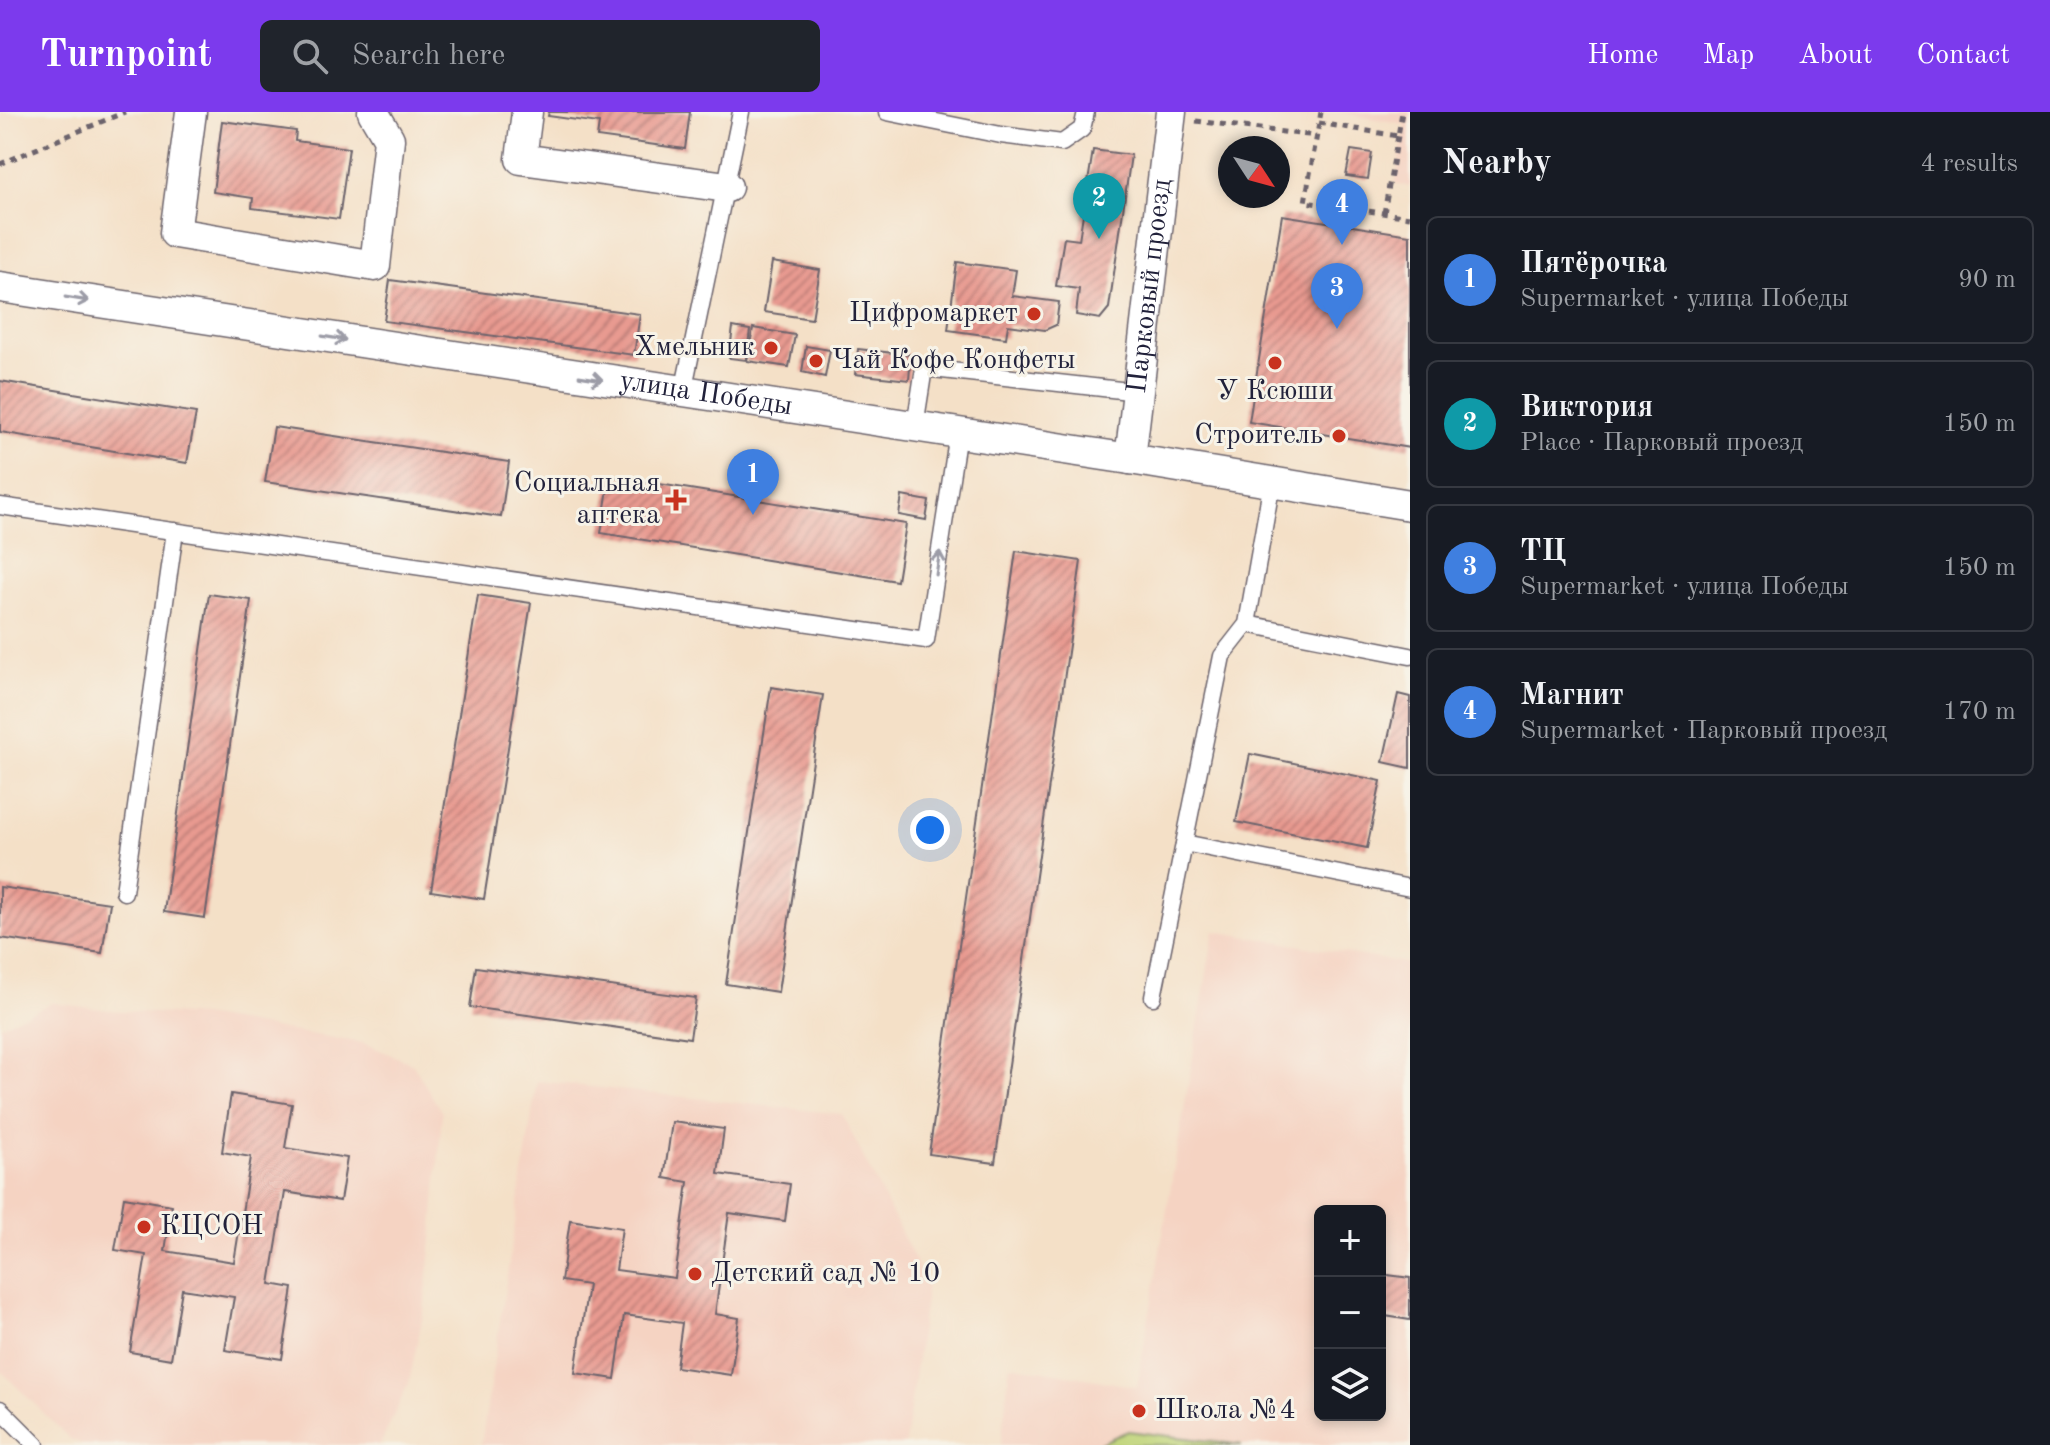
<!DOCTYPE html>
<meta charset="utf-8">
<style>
:root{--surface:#171b24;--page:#20242c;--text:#f1f3f6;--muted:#9ea1a6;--line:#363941;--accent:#7c3aed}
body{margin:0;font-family:"Old Standard TT",serif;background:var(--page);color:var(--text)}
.controls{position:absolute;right:24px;bottom:24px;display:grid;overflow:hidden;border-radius:12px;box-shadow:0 4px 12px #0003}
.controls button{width:72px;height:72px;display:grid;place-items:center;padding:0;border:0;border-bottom:2px solid var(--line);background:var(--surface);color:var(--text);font:40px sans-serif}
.compass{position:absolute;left:1218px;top:24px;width:72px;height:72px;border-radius:50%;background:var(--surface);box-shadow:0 4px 12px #0003;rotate:126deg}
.you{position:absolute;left:930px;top:718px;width:28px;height:28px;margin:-20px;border:6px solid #fff;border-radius:50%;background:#1a73e8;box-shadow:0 0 0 12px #1a73e833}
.badge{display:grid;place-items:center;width:52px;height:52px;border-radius:50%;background:var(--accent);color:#fff;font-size:26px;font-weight:700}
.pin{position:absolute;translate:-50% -66px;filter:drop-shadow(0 2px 4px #0008)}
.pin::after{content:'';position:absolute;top:42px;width:28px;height:24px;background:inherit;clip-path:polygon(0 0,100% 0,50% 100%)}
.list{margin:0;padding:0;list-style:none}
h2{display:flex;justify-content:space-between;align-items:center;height:104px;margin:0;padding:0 32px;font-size:34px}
h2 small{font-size:26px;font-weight:400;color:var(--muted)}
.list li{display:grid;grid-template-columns:52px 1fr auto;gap:24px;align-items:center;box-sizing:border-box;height:128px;margin:0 16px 16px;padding:0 16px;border:2px solid var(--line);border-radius:12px}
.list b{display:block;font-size:30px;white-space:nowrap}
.list p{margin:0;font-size:26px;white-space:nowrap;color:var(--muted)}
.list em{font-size:26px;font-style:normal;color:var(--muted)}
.icon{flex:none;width:44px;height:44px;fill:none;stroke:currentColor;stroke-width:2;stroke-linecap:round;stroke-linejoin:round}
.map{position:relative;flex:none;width:1410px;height:1333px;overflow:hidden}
header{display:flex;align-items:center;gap:48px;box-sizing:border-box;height:112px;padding:0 40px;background:var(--accent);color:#fff}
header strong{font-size:38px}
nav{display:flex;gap:44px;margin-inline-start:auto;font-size:28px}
.search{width:560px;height:72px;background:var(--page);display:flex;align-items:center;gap:20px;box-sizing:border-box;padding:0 28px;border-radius:12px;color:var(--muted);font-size:30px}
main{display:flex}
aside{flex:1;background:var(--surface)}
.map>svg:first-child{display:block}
</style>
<header>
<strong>Turnpoint</strong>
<div class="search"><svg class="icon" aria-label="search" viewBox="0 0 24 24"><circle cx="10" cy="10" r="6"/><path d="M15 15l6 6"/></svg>Search here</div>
<nav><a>Home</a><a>Map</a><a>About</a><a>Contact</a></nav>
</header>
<main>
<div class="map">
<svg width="1410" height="1333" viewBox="0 0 1410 1333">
<defs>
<pattern id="building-hatch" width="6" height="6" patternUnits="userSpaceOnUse" patternTransform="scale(2)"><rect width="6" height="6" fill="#e89a90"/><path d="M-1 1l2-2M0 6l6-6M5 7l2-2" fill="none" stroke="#bc7d77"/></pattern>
</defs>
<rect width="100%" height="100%" fill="#f7f3e8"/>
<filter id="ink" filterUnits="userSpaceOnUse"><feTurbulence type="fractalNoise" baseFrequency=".0125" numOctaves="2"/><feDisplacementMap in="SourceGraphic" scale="16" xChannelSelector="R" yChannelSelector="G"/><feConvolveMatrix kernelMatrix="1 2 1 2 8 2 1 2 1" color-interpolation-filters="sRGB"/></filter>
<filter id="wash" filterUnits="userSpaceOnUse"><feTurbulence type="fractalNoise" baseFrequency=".006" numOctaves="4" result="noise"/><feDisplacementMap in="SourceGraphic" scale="32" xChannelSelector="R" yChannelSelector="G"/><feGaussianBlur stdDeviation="1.8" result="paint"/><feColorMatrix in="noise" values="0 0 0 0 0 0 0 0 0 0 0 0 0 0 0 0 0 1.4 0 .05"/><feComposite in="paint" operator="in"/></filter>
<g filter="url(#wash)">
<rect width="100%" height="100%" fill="#f4e0c7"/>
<!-- built -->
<path fill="#f5d3c2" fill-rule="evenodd" d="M 1336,0 L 1410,0 L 1410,75 L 1395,72 L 1405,12 Z
M 1214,819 L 1410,852 L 1410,1333 L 1001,1333 L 1010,1253 L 1137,1275 ZM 1320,1099 L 1380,1099 L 1380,1303 L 1320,1303 Z
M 52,891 L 108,898 L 203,904 L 363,931 L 413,952 L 442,1001 L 432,1128 L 424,1198 L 409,1270 L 380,1333 L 84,1333 L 69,1326 L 0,1258 L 0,914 Z
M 537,969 L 842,1002 L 927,1172 L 905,1333 L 481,1333 Z"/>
<!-- green -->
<path fill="#bfd478" stroke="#707b5a" stroke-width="2" d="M 1128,1319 L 1242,1333 L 1096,1333 Z"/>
<g id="blocks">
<!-- building -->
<path fill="url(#building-hatch)" d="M 549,0 L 690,0 L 685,37 L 597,25 L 599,11 L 548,4 Z
M 222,9 L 296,19 L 295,29 L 349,36 L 339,107 L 252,96 L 253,86 L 213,80 Z
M 1093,38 L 1131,43 L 1109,196 L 1100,207 L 1076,203 L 1079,177 L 1056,174 L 1064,126 L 1079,128 Z
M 1351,38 L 1372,41 L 1368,67 L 1346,64 Z
M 1282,103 L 1410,123 L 1410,336 L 1249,310 Z
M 772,150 L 820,158 L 812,207 L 764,200 Z
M 957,150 L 1016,158 L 1012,184 L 1059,190 L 1056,213 L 1045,218 L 1008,213 L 1006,226 L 948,218 Z
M 390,168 L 640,202 L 634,243 L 384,209 Z
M 733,215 L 750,218 L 746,248 L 729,246 Z
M 753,216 L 795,223 L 789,255 L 747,249 Z
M 806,234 L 830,238 L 825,265 L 802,260 Z
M 858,237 L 911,243 L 909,268 L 855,262 Z
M 0,269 L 196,301 L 187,351 L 0,320 Z
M 274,315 L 509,350 L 501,405 L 265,370 Z
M 610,364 L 906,412 L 897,469 L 601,421 Z
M 902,384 L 929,389 L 926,408 L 899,403 Z
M 1016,439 L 1081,449 L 995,1051 L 929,1042 Z
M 209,482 L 251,488 L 205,806 L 164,800 Z
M 478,483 L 531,491 L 484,787 L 431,779 Z
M 771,575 L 823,583 L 778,880 L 726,872 Z
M 1398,582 L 1410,585 L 1410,656 L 1383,650 Z
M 1250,642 L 1381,669 L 1367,736 L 1236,710 Z
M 0,775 L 110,791 L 102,841 L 0,826 Z
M 476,855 L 696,886 L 690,926 L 470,895 Z
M 231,982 L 292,992 L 285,1036 L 347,1046 L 340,1089 L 285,1080 L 270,1172 L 293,1176 L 282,1247 L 225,1238 L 234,1185 L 182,1177 L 171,1247 L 130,1240 L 146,1143 L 115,1138 L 124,1085 L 172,1093 L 165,1139 L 234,1150 L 251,1045 L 222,1040 Z
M 672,1010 L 724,1017 L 718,1062 L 790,1072 L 785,1109 L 729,1101 L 715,1202 L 739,1206 L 731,1263 L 676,1255 L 682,1211 L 624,1203 L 615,1267 L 575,1261 L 588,1173 L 561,1169 L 570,1108 L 622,1116 L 616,1158 L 675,1166 L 688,1070 L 664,1066 Z
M 1380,1162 L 1410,1166 L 1410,1208 L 1385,1204 L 1382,1226 Z"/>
</g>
</g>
<g filter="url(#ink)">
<use href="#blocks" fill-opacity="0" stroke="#6c646c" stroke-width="2"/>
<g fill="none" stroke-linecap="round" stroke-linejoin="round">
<!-- lane casing -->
<g stroke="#6c646c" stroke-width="19">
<path id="lane" d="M 887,0 L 1001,23 L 1062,31 L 1082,17 L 1086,0
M 683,280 L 741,0
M 915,314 L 924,256 L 1138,280
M 0,394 L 926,528 L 958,321
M 1247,512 L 1410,544
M 1184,731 L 1410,776
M 124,780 L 175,419
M 1153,885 L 1222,544 L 1247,512 L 1272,370
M 0,1297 L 36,1333"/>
</g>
<!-- street casing -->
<g stroke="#6c646c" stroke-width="33">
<g id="street">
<path d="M 191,0 L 175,121 L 375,154 L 389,27 L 373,0"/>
<path d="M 527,0 L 521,47 L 727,75"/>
<path id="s1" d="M 0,175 L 1130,347 L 1410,393"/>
<path id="s2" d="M 1130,347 L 1171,0"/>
</g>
</g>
<!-- path -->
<path stroke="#6c646c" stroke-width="5" stroke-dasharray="6 6" stroke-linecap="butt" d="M 1321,0 L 1305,90 L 1410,105
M 1196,9 L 1316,24
M 1319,11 L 1398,24 L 1402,0
M 0,52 L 125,0
M 1384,101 L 1398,24"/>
<!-- lane -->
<use href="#lane" stroke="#fff" stroke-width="16"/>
<!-- street -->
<use href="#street" stroke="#fff" stroke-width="30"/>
</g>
<!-- one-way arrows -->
<defs><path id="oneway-shaft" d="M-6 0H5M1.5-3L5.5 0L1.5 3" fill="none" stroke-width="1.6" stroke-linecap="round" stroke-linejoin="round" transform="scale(2)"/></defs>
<g stroke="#9c9ca7">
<use href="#oneway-shaft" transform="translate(77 187) rotate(9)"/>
<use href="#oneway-shaft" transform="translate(334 226) rotate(9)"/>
<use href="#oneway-shaft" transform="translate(591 266) rotate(9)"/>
<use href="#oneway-shaft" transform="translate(938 451) rotate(-81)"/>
</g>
</g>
<!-- markers -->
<g fill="#c8321e" stroke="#f7f3e8" stroke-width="3">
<circle cx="1034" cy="202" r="8"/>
<circle cx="771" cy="236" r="8"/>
<circle cx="816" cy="249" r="8"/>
<circle cx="1275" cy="251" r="8"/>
<circle cx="1339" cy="324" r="8"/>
<path d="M672 376h8v8h8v8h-8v8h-8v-8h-8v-8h8z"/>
<circle cx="144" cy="1115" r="8"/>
<circle cx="695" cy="1162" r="8"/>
<circle cx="1139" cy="1299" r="8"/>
</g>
<g text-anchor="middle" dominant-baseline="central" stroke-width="6" stroke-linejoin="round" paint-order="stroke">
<!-- street labels -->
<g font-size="28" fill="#22223b" stroke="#f7f3e8">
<text stroke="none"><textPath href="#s2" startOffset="174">Парковый проезд</textPath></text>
<text stroke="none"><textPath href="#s1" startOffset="714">улица Победы</textPath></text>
</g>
<!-- poi labels -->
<g font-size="28" fill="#22223b" stroke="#f7f3e8" text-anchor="end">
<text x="1018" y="202">Цифромаркет</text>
<text x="755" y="236">Хмельник</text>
<text x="832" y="249" text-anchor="start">Чай Кофе Конфеты</text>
<text x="1275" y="280" text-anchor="middle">У Ксюши</text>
<text x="1323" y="324">Строитель</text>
<text x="660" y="372">Социальная<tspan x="660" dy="32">аптека</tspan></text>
<text x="160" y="1115" text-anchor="start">КЦСОН</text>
<text x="711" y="1162" text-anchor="start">Детский сад № 10</text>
<text x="1155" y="1299" text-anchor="start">Школа №4</text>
</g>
</g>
</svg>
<div class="controls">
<button>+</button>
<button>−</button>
<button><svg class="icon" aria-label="layers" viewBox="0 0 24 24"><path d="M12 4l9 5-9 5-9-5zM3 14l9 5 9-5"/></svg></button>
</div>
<svg class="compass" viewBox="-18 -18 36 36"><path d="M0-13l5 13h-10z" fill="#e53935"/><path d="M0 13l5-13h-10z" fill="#9ea1a6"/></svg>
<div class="you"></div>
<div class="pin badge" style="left:753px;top:403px;background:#3f7fe0">1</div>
<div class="pin badge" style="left:1099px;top:127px;background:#0f9aa8">2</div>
<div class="pin badge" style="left:1337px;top:217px;background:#3f7fe0">3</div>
<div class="pin badge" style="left:1342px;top:133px;background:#3f7fe0">4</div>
</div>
<aside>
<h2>Nearby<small>4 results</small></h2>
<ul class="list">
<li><span class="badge" style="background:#3f7fe0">1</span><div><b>Пятёрочка</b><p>Supermarket · улица Победы</p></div><em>90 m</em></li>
<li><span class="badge" style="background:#0f9aa8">2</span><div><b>Виктория</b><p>Place · Парковый проезд</p></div><em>150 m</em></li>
<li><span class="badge" style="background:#3f7fe0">3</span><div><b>ТЦ</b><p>Supermarket · улица Победы</p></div><em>150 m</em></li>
<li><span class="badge" style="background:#3f7fe0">4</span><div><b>Магнит</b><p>Supermarket · Парковый проезд</p></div><em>170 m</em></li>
</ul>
</aside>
</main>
